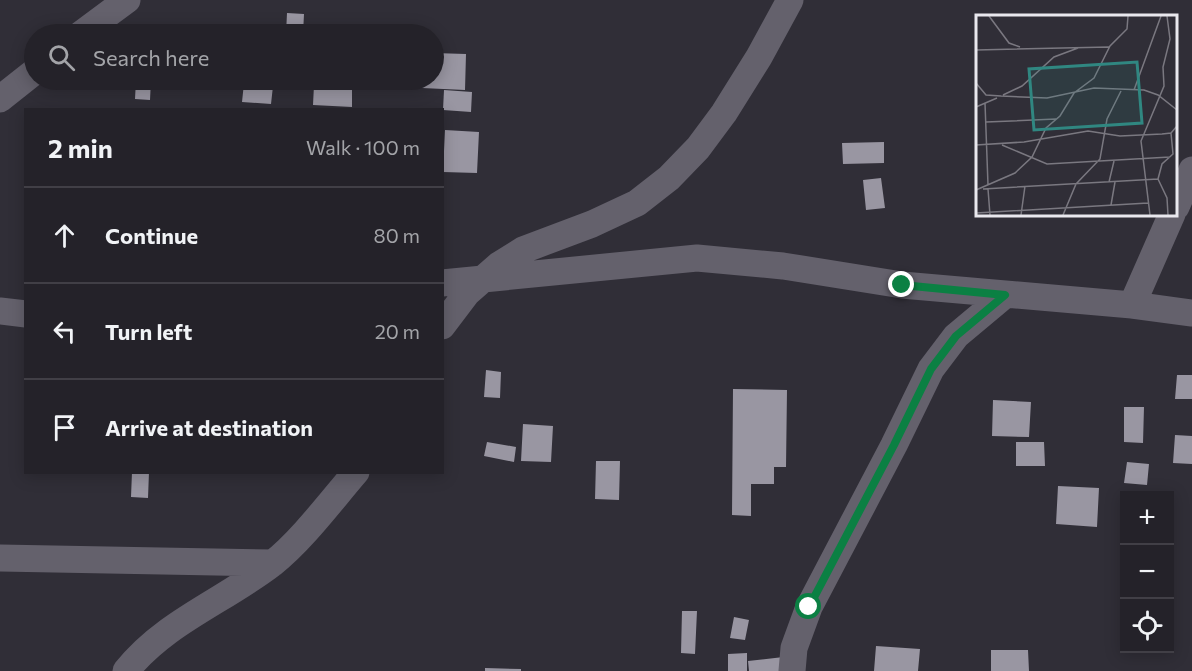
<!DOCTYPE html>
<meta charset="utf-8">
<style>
:root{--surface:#242229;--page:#2c2a31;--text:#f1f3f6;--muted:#a3a4a8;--line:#413f46}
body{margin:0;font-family:Commissioner,sans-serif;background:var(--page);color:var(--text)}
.controls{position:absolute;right:18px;bottom:18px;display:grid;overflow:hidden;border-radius:0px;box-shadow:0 3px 15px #0003}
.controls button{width:54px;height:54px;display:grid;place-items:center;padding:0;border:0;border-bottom:2px solid var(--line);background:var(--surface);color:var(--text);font:30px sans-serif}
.stop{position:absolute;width:18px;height:18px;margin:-14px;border:4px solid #0b8043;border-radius:50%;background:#fff}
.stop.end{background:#0b8043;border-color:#fff;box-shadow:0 2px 6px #0008}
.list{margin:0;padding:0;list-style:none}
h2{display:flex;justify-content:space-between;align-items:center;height:78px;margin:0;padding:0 24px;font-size:26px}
h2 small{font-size:20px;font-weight:400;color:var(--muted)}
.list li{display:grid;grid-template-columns:39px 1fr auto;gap:18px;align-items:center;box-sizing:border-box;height:96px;padding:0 24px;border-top:2px solid var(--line)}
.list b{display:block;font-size:22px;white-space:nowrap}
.list em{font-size:20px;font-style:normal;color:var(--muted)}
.icon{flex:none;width:33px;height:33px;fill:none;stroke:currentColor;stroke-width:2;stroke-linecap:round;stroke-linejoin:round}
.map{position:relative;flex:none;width:1192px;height:671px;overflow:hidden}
.search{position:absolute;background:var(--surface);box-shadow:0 3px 15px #0003;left:24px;top:24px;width:420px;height:66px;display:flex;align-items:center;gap:15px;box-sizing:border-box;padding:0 21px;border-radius:33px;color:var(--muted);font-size:22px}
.panel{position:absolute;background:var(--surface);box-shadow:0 3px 15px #0003;left:24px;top:108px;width:420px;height:366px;border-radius:0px}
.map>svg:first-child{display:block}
</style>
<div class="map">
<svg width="1192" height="671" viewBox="0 0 1192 671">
<rect width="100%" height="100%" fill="#302e37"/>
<!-- building -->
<path fill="#9996a2" d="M 287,13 L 304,14 L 303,34 L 286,34 Z
M 434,53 L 466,54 L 465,90 L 422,88 L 423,80 L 434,80 Z
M 136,80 L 151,80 L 150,100 L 135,99 Z
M 330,80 L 352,80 L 352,107 L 313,105 L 314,85 L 330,86 Z
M 244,83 L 273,86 L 271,104 L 242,102 Z
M 444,90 L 472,92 L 471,112 L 443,110 Z
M 445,130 L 479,132 L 477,173 L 443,172 Z
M 884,142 L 884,163 L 843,164 L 842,143 Z
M 881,178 L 885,208 L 866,210 L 863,180 Z
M 486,370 L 501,372 L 500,398 L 484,397 Z
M 1177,375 L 1192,375 L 1192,399 L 1175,399 Z
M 733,389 L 787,390 L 786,467 L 774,467 L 774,484 L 751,484 L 751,516 L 732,515 Z
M 993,400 L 1031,402 L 1029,437 L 992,436 Z
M 1124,407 L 1144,407 L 1143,443 L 1124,442 Z
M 523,424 L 553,426 L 551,462 L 521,461 Z
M 1175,435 L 1192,436 L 1192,464 L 1173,463 Z
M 487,442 L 516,447 L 514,462 L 484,456 Z
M 1016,442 L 1044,442 L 1045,466 L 1016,466 Z
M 596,461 L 620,461 L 619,500 L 595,499 Z
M 1127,462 L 1149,464 L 1147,485 L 1124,483 Z
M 132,472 L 149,472 L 148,498 L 131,497 Z
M 1058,486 L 1099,488 L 1097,527 L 1056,524 Z
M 682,611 L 697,611 L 695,654 L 681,653 Z
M 734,617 L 749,620 L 745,640 L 730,638 Z
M 876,646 L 920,649 L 918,671 L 874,671 Z
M 991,650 L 1028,650 L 1029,671 L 991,671 Z
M 747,653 L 747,671 L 728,671 L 728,654 Z
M 792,656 L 794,671 L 749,671 L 748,661 Z
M 485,668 L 521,669 L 521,671 L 485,671 Z"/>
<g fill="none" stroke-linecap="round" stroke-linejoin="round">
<!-- minor -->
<path stroke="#64616c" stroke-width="27" d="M 81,34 L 127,0
M 0,99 L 34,72
M 1176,207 L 1192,170
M 442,283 L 697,258 L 783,266 L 902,285 L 1132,305 L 1192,313
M 1132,305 L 1172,214
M 0,311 L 26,314
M 442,326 L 467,293 L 499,265 L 523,250 L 592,224 L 637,203 L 669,178 L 698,148 L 724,113 L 759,57 L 790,0
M 0,558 L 273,563
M 126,671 C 165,622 224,601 273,563 C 302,540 331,501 356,472
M 792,671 L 794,648 L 809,607 L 894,445 L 931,369 L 956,336 L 1005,295"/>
</g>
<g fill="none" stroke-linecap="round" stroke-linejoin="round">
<!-- route -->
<path stroke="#0b8043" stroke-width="8" d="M 809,607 L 894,445 L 931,369 L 956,336 L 1005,295 L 902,285"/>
</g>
<!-- overview -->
<g transform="translate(976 15)">
<rect width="201" height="201" fill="#302e37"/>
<path fill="none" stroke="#7a7880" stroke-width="1.5" d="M 13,1 L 33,28 L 44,32M 0,35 L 133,32M 0,68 L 10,80 L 25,81 L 71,83 L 118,73 L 168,75 L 182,80 L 201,95M 158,75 L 185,1M 27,80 L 46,71 L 78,42 L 102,33M 9,88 L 12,170M 0,92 L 21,83M 10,107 L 80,104M 0,130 L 48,127 L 112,116 L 144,121 L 186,119 L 195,118 L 201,111M 26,130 L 71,149 L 194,142M 133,167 L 138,146M 7,174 L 182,164M 12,174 L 14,200M 0,175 L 39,158 L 56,142 L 70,113 L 84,101 L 98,78 L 118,63 L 134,31 L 151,14 L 152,1M 135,190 L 139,167M 0,198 L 172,188M 45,200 L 49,171M 87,200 L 100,169 L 124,144 L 131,104 L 145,76M 174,200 L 165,126 L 188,71 L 187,52 L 194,24 L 191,1M 192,200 L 191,183 L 182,164 L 186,149 L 197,139 L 195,118"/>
<path fill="#308781" fill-opacity="0.15" stroke="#308781" stroke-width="3" d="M 161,47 L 166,108 L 58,115 L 53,54 Z"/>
<rect width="201" height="201" fill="none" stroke="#e9e8ee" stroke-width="3"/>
</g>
</svg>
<div class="controls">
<button>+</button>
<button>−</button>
<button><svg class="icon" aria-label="locate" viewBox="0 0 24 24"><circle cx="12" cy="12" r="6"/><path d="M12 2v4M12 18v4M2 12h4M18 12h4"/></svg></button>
</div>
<div class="stop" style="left:809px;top:607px"></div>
<div class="stop end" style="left:902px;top:285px"></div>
<div class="search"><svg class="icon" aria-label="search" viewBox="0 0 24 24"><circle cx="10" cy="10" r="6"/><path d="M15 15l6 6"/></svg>Search here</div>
<section class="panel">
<h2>2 min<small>Walk · 100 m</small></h2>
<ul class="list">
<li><svg class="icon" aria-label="ahead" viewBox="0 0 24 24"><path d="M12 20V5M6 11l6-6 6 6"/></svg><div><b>Continue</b></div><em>80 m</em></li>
<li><svg class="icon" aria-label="left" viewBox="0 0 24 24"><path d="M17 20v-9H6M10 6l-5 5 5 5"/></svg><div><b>Turn left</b></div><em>20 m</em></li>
<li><svg class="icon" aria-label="arrive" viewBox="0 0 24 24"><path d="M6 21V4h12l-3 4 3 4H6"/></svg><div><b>Arrive at destination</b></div></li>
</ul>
</section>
</div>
